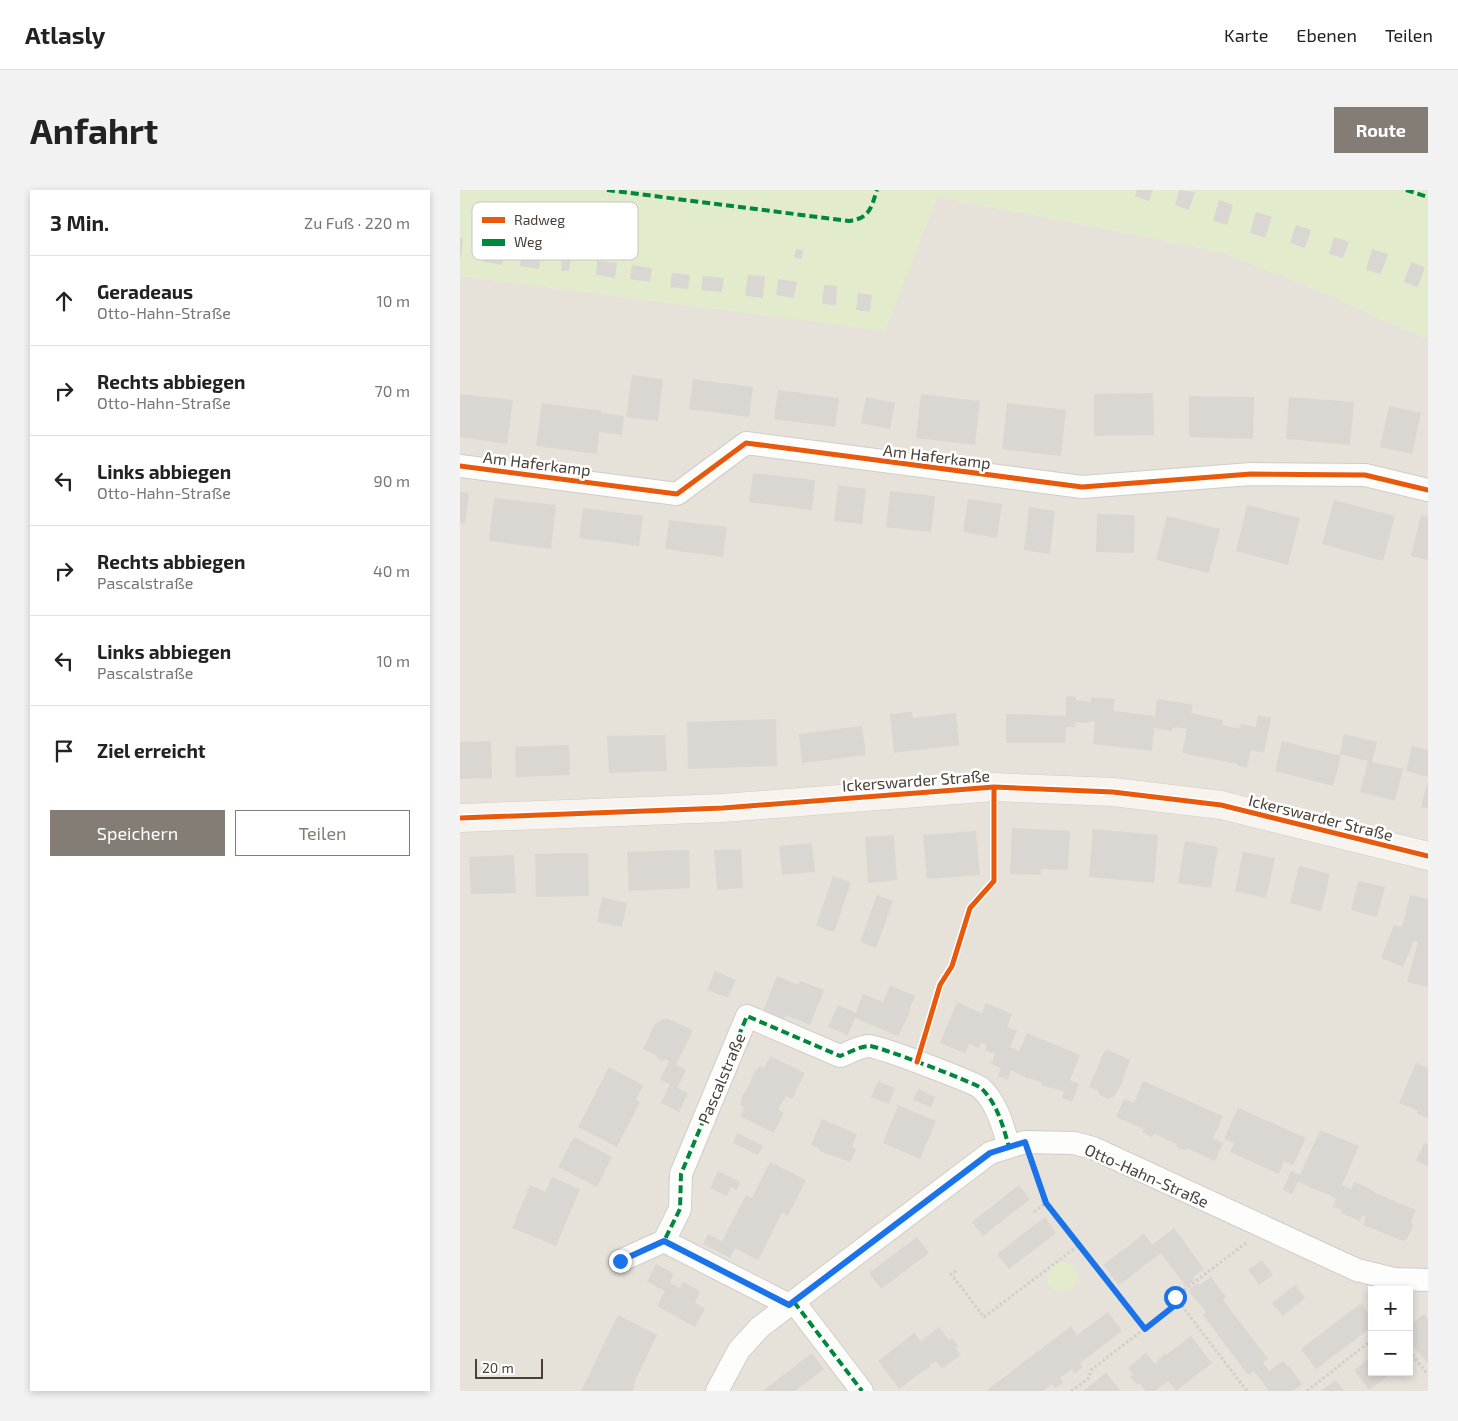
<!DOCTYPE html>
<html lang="de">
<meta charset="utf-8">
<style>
:root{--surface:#fff;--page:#f2f2f2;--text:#222;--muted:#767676;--line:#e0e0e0;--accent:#847d76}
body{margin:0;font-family:"Exo 2",sans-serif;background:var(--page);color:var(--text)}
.controls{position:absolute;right:15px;bottom:15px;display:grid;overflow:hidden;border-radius:0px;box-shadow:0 2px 8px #0003}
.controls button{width:45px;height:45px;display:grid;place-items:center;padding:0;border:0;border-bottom:1px solid var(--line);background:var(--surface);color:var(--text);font:25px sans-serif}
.scale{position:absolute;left:15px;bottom:12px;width:68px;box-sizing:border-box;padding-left:5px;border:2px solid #494037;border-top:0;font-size:14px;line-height:18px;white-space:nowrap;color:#494037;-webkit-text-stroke:4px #fff;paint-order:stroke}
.stop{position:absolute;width:15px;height:15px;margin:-11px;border:4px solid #1a73e8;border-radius:50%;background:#fff}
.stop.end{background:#1a73e8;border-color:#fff;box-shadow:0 1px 5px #0008}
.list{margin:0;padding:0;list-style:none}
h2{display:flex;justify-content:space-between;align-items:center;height:65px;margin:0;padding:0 20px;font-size:21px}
h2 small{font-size:16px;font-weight:400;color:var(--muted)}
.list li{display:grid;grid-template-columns:32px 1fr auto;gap:15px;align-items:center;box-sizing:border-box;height:90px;padding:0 20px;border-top:1px solid var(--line)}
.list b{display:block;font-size:19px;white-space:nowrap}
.list p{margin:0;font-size:16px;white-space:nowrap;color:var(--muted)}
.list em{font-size:16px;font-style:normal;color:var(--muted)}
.actions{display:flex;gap:10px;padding:15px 20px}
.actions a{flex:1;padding:11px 0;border:1px solid var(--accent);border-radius:0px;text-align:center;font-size:18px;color:var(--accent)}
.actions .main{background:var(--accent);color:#fff}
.icon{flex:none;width:28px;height:28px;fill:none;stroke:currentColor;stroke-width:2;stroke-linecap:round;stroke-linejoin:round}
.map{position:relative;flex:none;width:968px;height:1201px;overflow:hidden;border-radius:0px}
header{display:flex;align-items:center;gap:30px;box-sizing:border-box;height:70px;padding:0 25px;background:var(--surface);border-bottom:1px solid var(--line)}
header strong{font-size:24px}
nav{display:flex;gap:28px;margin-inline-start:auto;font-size:18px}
.intro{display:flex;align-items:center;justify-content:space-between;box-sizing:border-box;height:120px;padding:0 30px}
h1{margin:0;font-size:35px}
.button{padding:12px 22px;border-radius:0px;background:var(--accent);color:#fff;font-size:18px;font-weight:700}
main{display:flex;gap:30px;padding:0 30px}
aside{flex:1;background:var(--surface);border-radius:0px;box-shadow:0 2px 8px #0003}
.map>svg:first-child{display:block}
</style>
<header>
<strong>Atlasly</strong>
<nav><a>Karte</a><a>Ebenen</a><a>Teilen</a></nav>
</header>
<div class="intro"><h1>Anfahrt</h1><a class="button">Route</a></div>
<main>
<aside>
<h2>3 Min.<small>Zu Fuß · 220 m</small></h2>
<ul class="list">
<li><svg class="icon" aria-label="ahead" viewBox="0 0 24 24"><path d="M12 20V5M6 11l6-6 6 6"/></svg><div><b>Geradeaus</b><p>Otto-Hahn-Straße</p></div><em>10 m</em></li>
<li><svg class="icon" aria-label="right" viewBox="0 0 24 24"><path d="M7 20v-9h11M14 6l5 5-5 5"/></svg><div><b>Rechts abbiegen</b><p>Otto-Hahn-Straße</p></div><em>70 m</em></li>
<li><svg class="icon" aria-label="left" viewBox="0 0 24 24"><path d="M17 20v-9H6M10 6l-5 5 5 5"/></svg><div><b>Links abbiegen</b><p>Otto-Hahn-Straße</p></div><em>90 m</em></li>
<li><svg class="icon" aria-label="right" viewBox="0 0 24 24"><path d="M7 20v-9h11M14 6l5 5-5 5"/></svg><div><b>Rechts abbiegen</b><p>Pascalstraße</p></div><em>40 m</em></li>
<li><svg class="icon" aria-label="left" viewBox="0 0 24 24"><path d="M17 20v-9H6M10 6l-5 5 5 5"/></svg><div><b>Links abbiegen</b><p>Pascalstraße</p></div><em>10 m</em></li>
<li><svg class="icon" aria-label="arrive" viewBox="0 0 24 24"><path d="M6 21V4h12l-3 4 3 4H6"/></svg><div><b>Ziel erreicht</b></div></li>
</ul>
<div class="actions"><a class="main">Speichern</a><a>Teilen</a></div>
</aside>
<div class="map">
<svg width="968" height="1201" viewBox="0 0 968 1201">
<rect width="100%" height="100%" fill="#f2efec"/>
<!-- residential -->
<path fill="#e6e1d9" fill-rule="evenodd" d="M 477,7 L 623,34 L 761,62 L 844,94 L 968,149 L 968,1201 L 0,1201 L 0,86 L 425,140 ZM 912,1100 L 949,1100 L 949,1182 L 912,1182 Z"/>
<!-- green -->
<path fill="#e2eccc" d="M 0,0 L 968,0 L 968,149 L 844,94 L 761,62 L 623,34 L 477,7 L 425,141 L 0,86 Z
M587 1087a15 15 0 1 1 30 0a15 15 0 1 1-30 0Z"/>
<!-- building -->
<path fill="#dad7d3" d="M 677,0 L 693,0 L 689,11 L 675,6 Z
M 719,0 L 735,2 L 729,20 L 715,15 Z
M 759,10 L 773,15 L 767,35 L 753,31 Z
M 796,22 L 812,27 L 805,48 L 790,43 Z
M 836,35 L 851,40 L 845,58 L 830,53 Z
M 874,47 L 889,52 L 883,68 L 869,64 Z
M 0,48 L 3,48 L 1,68 L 0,68 Z
M 27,56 L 45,59 L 42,75 L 24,72 Z
M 336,59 L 343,60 L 342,69 L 334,68 Z
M 912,59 L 928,64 L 921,84 L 906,80 Z
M 62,60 L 81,62 L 79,79 L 60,76 Z
M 102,65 L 111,66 L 109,81 L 101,81 Z
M 137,71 L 157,73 L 155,88 L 136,85 Z
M 951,72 L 965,77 L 958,97 L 944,92 Z
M 172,75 L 192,78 L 190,92 L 170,89 Z
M 212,83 L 230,85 L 228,99 L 210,97 Z
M 288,85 L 305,86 L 303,108 L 285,106 Z
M 243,86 L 264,88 L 262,102 L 241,100 Z
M 318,89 L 337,92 L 334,108 L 316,105 Z
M 364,95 L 377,96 L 376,115 L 362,114 Z
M 398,103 L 412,105 L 410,122 L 396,120 Z
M 172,185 L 203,189 L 198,231 L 166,227 Z
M 233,189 L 293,197 L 289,227 L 229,219 Z
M 318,200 L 379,208 L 375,237 L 314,229 Z
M 693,203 L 694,245 L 634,246 L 634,204 Z
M 0,204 L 53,210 L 47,254 L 0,247 Z
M 461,204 L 520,211 L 515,255 L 456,248 Z
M 729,206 L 794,207 L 793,249 L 729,247 Z
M 406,207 L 435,213 L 430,239 L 401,233 Z
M 829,207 L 894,212 L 890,255 L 826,249 Z
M 82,213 L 142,221 L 142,223 L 164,226 L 162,245 L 139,242 L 137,264 L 76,256 Z
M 547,213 L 606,220 L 601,266 L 542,259 Z
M 929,216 L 961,223 L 952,264 L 920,257 Z
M 293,283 L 355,290 L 352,320 L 289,312 Z
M 378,295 L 406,299 L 402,334 L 374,331 Z
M 430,301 L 475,306 L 471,342 L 426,337 Z
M 0,302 L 9,303 L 5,334 L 0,333 Z
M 34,308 L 96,315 L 91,359 L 29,351 Z
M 508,309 L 542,314 L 537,348 L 503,342 Z
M 874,310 L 935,326 L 923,371 L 862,354 Z
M 787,315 L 840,328 L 828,375 L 776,361 Z
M 569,317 L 595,321 L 590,364 L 564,360 Z
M 123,318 L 183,326 L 179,356 L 119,348 Z
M 637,324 L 675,325 L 674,363 L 636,362 Z
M 961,325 L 968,327 L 968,370 L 951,366 Z
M 707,326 L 760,339 L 749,383 L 696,370 Z
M 209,330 L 267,337 L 263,367 L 205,359 Z
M 606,506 L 616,507 L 616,510 L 631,512 L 631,507 L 655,509 L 653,521 L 695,526 L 697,509 L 718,512 L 733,515 L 731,523 L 763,530 L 762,535 L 780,539 L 781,534 L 796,537 L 798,525 L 811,528 L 804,563 L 791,560 L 787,578 L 778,576 L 777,574 L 722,563 L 727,539 L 713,537 L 712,541 L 694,538 L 692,561 L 633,554 L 635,532 L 629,531 L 628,533 L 615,532 L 615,537 L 606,537 L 605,553 L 546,553 L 546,524 L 606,526 Z
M 452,522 L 453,528 L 496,523 L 499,555 L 434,563 L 430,524 Z
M 316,529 L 317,576 L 228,579 L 227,532 Z
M 402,536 L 406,565 L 342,573 L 339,544 Z
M 884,544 L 917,552 L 912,572 L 943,579 L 935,611 L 900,602 L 908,571 L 880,564 Z
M 205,545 L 207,581 L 149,583 L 147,546 Z
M 31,551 L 32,588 L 0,589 L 0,552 Z
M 822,551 L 881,566 L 873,596 L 815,581 Z
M 109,555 L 110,585 L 56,587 L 55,557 Z
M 952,556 L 968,560 L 968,587 L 946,581 Z
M 967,593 L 968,593 L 968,618 L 961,617 Z
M 552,638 L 610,641 L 608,680 L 581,679 L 581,685 L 550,684 Z
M 633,639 L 698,645 L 694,693 L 629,687 Z
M 516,641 L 520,685 L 467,689 L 463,645 Z
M 434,645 L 437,690 L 408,693 L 405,647 Z
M 725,651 L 758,657 L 751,698 L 718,693 Z
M 352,653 L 355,682 L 322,685 L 319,656 Z
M 281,659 L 283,698 L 257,700 L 254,660 Z
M 229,660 L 230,698 L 169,701 L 167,662 Z
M 783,662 L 815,668 L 806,708 L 775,701 Z
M 101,663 L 128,663 L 129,706 L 76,707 L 75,664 Z
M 54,665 L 56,703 L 11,704 L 9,667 Z
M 839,676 L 870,684 L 861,721 L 830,713 Z
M 373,686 L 391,692 L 374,742 L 356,736 Z
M 898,691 L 925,697 L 917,727 L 891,720 Z
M 417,705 L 433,711 L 416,758 L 400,752 Z
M 950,705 L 968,709 L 968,797 L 947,792 L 958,752 L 954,751 L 943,777 L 921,768 L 934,735 L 942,737 Z
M 142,707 L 167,713 L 162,737 L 137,732 Z
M 255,781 L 276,790 L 268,808 L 247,800 Z
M 317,786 L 338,795 L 340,791 L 364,800 L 350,835 L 326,825 L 324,830 L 303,821 Z
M 430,795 L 455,806 L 449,820 L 451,820 L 438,846 L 395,828 L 388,845 L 368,837 L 378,815 L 396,823 L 403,804 L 423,812 Z
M 497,812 L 522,823 L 526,813 L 552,824 L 547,837 L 557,841 L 550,857 L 559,861 L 567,843 L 620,865 L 610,890 L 619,894 L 612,912 L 602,908 L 604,902 L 591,897 L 590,898 L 581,895 L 582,893 L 569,888 L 568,889 L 551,880 L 548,890 L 538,886 L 541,878 L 531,874 L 535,864 L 525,860 L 527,855 L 521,853 L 519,858 L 509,854 L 505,863 L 480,853 Z
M 203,829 L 208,829 L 233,840 L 216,875 L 226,880 L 217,898 L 228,903 L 219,922 L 201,913 L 210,894 L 200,890 L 209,871 L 205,869 L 202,871 L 197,868 L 196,865 L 183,859 L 195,834 Z
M 648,860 L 670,870 L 661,895 L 654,906 L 648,909 L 639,905 L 639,901 L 629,897 L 644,862 Z
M 310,866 L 345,883 L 332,909 L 326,906 L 318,920 L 324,923 L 314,943 L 280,926 L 284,917 L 280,915 L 282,910 L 281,909 L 292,889 L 291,889 L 296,879 L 297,880 L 300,876 L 304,878 Z
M 956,873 L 968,878 L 968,928 L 957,924 L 958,921 L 939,913 Z
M 149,877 L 183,895 L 176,910 L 180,912 L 157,957 L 118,937 Z
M 418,891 L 435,898 L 429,914 L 411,907 Z
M 683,891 L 763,926 L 753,948 L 763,953 L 755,971 L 727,958 L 726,961 L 716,957 L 717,954 L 694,944 L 692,947 L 682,942 L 684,939 L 656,927 L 664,909 L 674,913 Z
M 458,899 L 475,907 L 471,917 L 453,910 Z
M 438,915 L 476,931 L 460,969 L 423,953 Z
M 778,918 L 846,948 L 833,975 L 824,971 L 819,984 L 770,962 L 774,953 L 764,949 Z
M 362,929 L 397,944 L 392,957 L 396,959 L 390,972 L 359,961 L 360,959 L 351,955 Z
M 860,940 L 899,956 L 882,995 L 891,999 L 894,992 L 913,1000 L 913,1002 L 956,1020 L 951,1031 L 953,1036 L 947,1049 L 943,1051 L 903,1035 L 906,1027 L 902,1026 L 900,1031 L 881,1023 L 882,1020 L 873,1017 L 876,1008 L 838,992 L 832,1004 L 823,1000 L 831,981 L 840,985 Z
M 277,943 L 303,956 L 298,965 L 273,953 Z
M 114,947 L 152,967 L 137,997 L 98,977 Z
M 964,953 L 968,954 L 968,976 L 956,971 Z
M 310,972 L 346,990 L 328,1026 L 322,1023 L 298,1070 L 275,1058 L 270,1068 L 243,1054 L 248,1044 L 262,1051 L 286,1005 L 292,1008 Z
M 258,981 L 280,992 L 277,1000 L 271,997 L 267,1006 L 250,998 Z
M 92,987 L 120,999 L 96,1056 L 52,1038 L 70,995 L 86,1002 Z
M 559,995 L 570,1009 L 523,1046 L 512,1032 Z
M 585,1027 L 596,1043 L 549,1079 L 537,1064 Z
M 714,1038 L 744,1079 L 733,1087 L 735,1090 L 726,1097 L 701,1063 L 659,1095 L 643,1075 L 684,1044 L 692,1055 Z
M 457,1047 L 469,1063 L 421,1099 L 409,1083 Z
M 802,1070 L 813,1085 L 799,1095 L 788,1080 Z
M 196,1074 L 214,1084 L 210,1093 L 220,1098 L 223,1092 L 240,1101 L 235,1113 L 245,1118 L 235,1137 L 197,1116 L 205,1101 L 187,1092 Z
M 751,1087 L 766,1107 L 763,1110 L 808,1169 L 803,1173 L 809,1181 L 823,1171 L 828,1177 L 829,1176 L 842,1194 L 833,1201 L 809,1201 L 794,1181 L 788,1185 L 743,1125 L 746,1122 L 728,1100 L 738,1093 L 740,1095 Z
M 835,1095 L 845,1108 L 823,1126 L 812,1113 Z
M 901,1113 L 912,1128 L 912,1137 L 856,1179 L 841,1159 Z
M 648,1122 L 662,1141 L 620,1173 L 623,1177 L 615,1184 L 612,1179 L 600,1188 L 603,1192 L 595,1198 L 592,1194 L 583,1201 L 526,1201 L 611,1136 L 617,1145 Z
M 964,1124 L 968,1129 L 968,1173 L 949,1152 L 949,1136 Z
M 158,1125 L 197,1145 L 173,1195 L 175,1196 L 172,1201 L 121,1201 Z
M 479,1137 L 489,1150 L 492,1148 L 498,1156 L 495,1158 L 501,1165 L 482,1179 L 476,1171 L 469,1175 L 470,1177 L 465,1181 L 464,1180 L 439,1199 L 418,1171 L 454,1143 L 461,1151 Z
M 731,1146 L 752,1173 L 716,1201 L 708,1191 L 695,1201 L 686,1201 L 679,1193 L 677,1195 L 670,1187 L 673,1185 L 668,1178 L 686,1163 L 695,1174 L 705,1163 L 706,1165 Z
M 352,1163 L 364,1179 L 348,1191 L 335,1201 L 303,1201 Z
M 912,1166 L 912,1182 L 933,1182 L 909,1200 L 894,1180 Z
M 646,1183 L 660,1200 L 659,1201 L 623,1201 Z
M 876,1190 L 884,1201 L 861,1201 Z"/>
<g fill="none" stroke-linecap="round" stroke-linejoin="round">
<!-- street casing -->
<g stroke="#d0cdc9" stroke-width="24">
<path id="street" d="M 0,276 L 217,304 L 286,253 L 622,297 L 791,284 L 905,285 L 968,300
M 160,1071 L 204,1051
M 334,1112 L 402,1201
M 329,1115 L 204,1051 L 220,1019 L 221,984 L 287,826 L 380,866 C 389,863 400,856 409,856 C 416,855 515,893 521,898 C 537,913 543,936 549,957
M 257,1201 L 279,1160 L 300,1137 L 530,963 L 565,952 L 614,953 L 633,958 L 897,1080 L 934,1089 L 968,1090"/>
</g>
<!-- secondary casing -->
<g stroke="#d2ccc3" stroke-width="29">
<path id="secondary" d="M 0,628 L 263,618 L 534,597 L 653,602 L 761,615 L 968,666"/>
</g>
<!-- path -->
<path stroke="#d2cfca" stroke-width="3" stroke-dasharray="2.5 2.5" stroke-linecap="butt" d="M 572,974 L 586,1013 L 685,1139
M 574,1022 L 586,1013
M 786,1053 L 715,1107 L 787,1201
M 496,1081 L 491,1084 L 524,1127 L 619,1055
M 949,1161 L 968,1185
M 611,1201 L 629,1188 L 631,1180 L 719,1112
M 847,1201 L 912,1150"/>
<!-- street -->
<use href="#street" stroke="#fdfdfc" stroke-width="22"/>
<!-- secondary -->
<use href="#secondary" stroke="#f7f4ef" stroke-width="28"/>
<!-- quiet -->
<path stroke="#00873e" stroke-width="4" stroke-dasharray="8 4" stroke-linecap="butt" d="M 147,0 L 389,31 C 410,28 411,18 417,0
M 946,0 L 968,7
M 160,1071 L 204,1051
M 334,1112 L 402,1201
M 329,1115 L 204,1051 L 220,1019 L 221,984 L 287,826 L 380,866 C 389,863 400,856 409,856 C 416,855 515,893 521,898 C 537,913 543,936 549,957"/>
<!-- cycleway casing -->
<g stroke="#fff" stroke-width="8">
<path id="cycleway" d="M 0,276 L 217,304 L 286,253 L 622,297 L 791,284 L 905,285 L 968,300
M 0,628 L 263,618 L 534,597 L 653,602 L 761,615 L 968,666
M 457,872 L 480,795 L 492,776 L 510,718 L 534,691 L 534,597"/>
</g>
<!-- cycleway -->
<use href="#cycleway" stroke="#e8590c" stroke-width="5"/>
</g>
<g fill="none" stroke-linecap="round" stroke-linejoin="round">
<!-- route -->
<path stroke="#1a73e8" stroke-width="6" d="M 160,1071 L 204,1051 L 329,1115 L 530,963 L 565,952 L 586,1013 L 685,1139 L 719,1112 L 715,1107"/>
</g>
<g text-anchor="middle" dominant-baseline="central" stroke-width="5" stroke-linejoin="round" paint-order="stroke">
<!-- street labels -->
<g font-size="16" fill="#494037" stroke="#fff">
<text transform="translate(477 266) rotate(7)">Am Haferkamp</text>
<text transform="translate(77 273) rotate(7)">Am Haferkamp</text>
<text transform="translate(456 590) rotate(-4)">Ickerswarder Straße</text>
<text transform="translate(861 627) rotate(14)">Ickerswarder Straße</text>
<text transform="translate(261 888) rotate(-67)">Pascalstraße</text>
<text transform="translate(687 985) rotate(24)">Otto-Hahn-Straße</text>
</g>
</g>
<!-- legend -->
<rect x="12" y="12" width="166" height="58" rx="8" fill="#fff" stroke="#c8c6c3" stroke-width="1"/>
<rect x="22" y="27" width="23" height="6" fill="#e8590c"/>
<rect x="22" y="49" width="23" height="7" fill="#00873e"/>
<g font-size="14" fill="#494037">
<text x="54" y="35">Radweg</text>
<text x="54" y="57">Weg</text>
</g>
</svg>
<div class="controls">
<button>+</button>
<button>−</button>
</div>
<div class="scale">20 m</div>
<div class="stop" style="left:715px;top:1107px"></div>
<div class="stop end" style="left:160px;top:1071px"></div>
</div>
</main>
